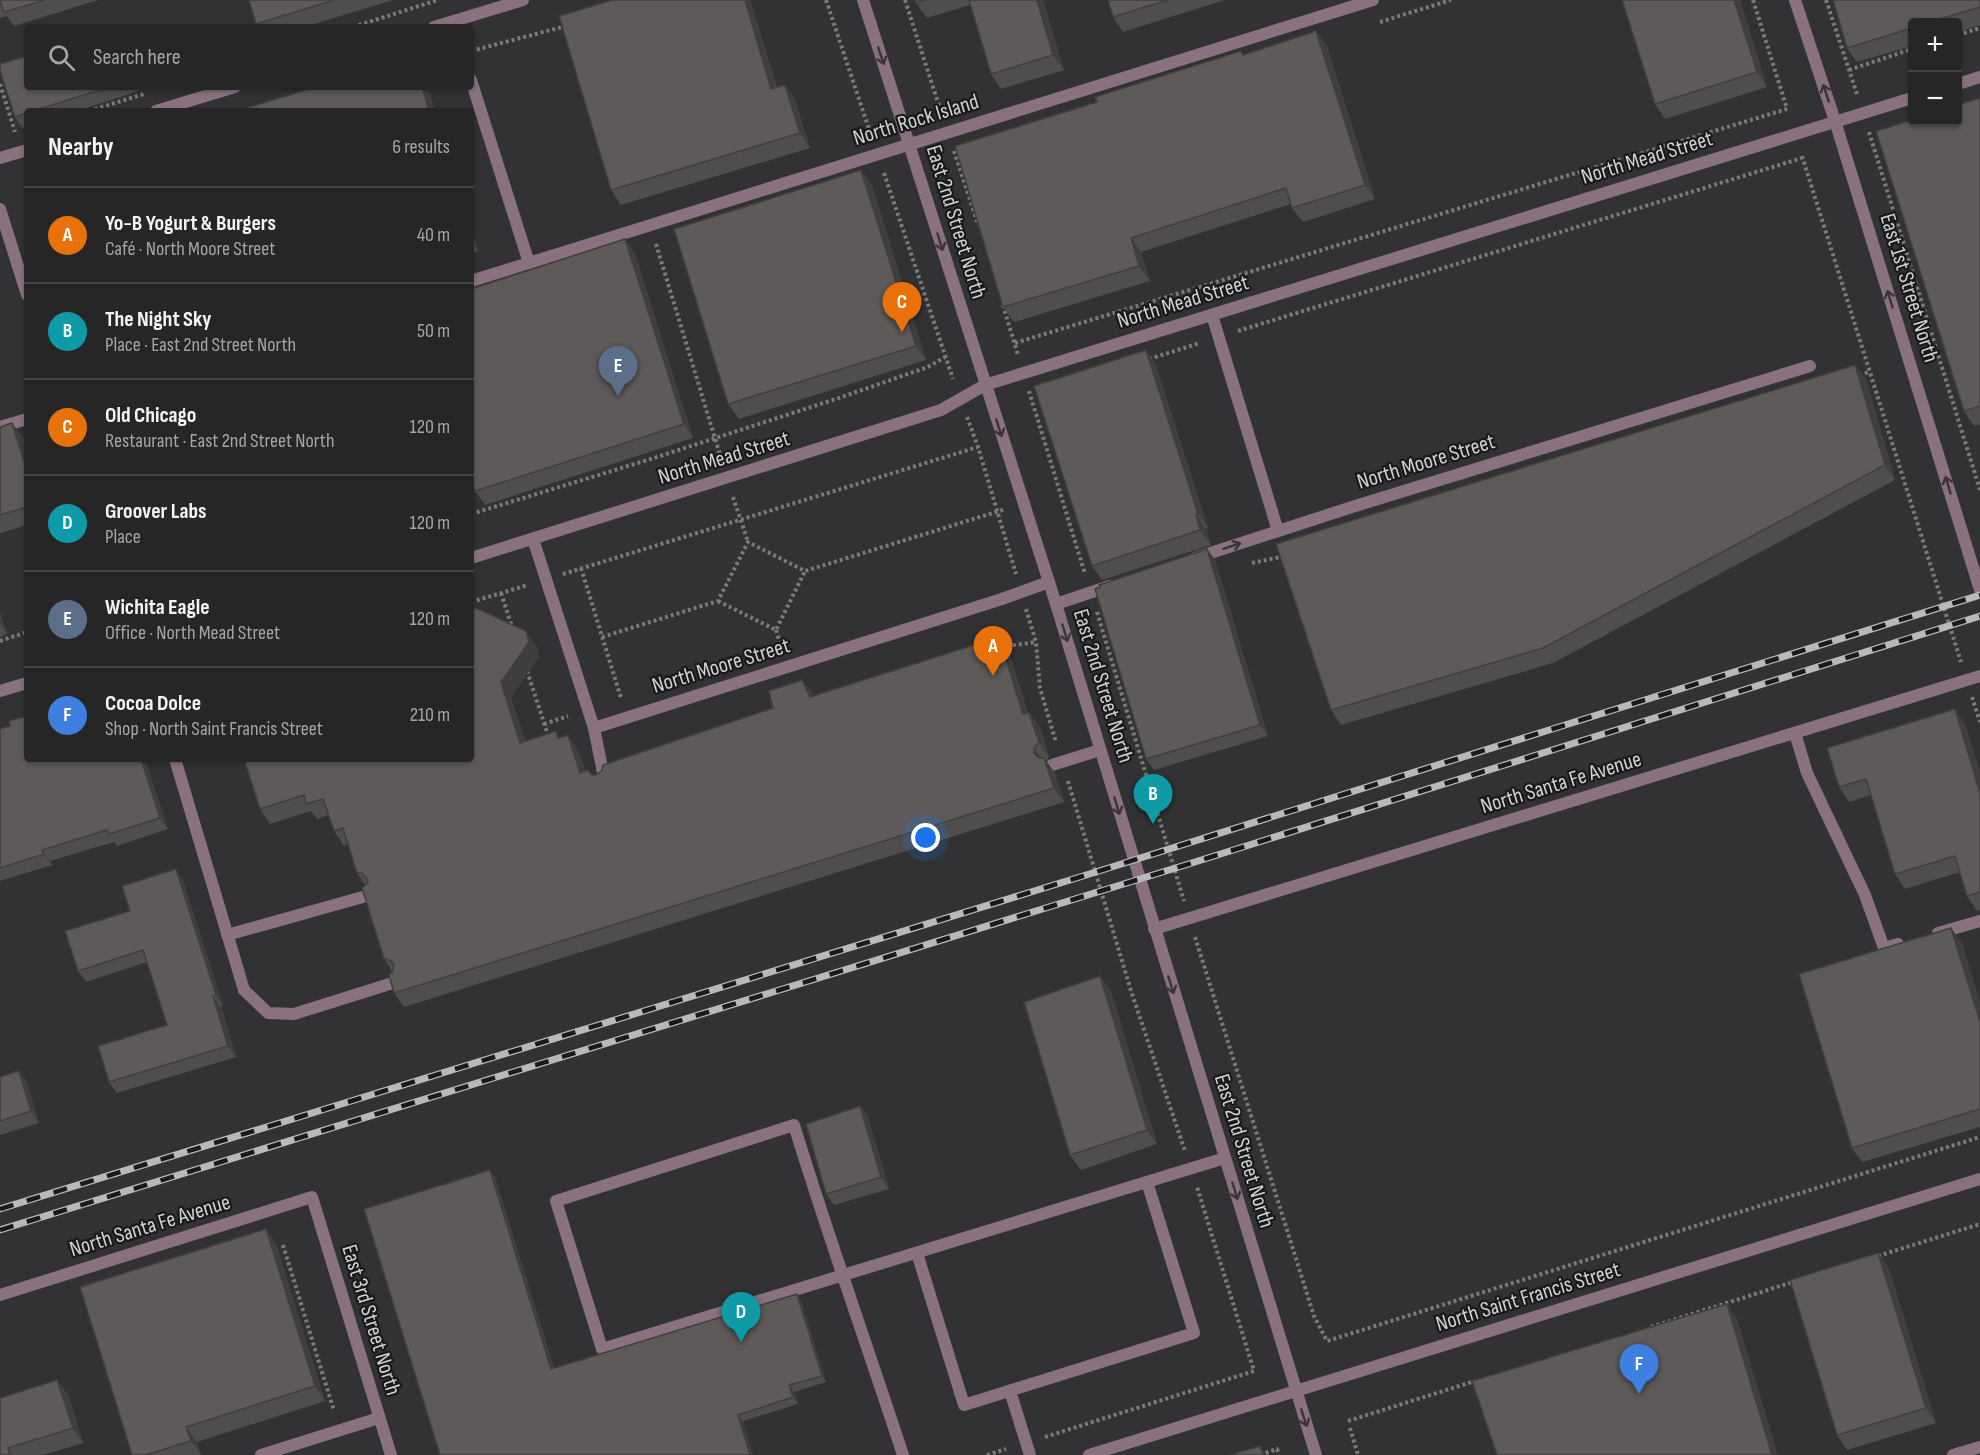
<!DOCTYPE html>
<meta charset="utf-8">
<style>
:root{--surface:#262627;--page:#2e2e2f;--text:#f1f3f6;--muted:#a4a5a7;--line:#424344;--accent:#ea580c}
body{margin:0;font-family:"Sofia Sans Condensed",sans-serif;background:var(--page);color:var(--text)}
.controls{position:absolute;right:18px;top:18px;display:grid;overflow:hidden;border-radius:6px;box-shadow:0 2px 4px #0004}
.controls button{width:54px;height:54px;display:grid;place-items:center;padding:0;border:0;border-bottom:2px solid var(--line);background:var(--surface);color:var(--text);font:30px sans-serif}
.you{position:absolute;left:926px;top:838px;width:21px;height:21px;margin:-15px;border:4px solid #fff;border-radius:50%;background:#1a73e8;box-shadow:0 0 0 9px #1a73e833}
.badge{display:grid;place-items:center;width:39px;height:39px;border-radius:50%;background:var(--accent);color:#fff;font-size:20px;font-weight:700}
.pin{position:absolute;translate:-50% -50px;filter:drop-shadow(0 2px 3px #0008)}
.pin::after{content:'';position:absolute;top:32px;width:21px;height:18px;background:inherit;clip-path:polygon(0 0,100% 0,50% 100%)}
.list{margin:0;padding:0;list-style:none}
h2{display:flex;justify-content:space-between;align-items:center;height:78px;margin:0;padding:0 24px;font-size:26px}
h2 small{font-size:20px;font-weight:400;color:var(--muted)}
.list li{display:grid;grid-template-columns:39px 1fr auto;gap:18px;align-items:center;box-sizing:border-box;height:96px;padding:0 24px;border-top:2px solid var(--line)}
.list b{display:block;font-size:22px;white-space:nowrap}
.list p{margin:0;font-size:20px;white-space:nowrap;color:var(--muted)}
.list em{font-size:20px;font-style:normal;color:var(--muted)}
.icon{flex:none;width:33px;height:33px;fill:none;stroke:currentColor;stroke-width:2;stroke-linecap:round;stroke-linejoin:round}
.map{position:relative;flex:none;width:1980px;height:1455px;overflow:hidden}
.search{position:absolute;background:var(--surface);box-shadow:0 2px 4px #0004;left:24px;top:24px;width:450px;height:66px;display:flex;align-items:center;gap:15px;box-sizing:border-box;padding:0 21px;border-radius:6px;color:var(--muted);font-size:22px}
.panel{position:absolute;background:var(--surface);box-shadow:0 2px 4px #0004;left:24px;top:108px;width:450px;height:654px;border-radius:6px}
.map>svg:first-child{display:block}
</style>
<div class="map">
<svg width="1980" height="1455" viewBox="0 0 1980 1455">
<rect width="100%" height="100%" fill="#323234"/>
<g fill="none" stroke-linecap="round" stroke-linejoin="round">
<!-- path -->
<path stroke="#7a7a7c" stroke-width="4" stroke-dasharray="3 3" stroke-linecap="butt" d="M 826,0 L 871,135
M 905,0 L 942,115
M 1753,0 L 1787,109
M 1826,0 L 1857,94
M 1380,22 L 1451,0
M 353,27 L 438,0
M 1958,35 L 1980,28
M 471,51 L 566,26
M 1849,70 L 1912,49
M 0,84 L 15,132
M 89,111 L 144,94
M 1869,132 L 1980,490
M 954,151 L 978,224
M 1802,156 L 1961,662
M 884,173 L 953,379
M 656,244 L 721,458
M 1003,305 L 1018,355
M 1238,331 L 1802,158
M 1015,343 L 1787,109
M 1149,359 L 1200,343
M 1859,375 L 1870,372
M 1029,391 L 1085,574
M 967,417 L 978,447 L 1016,574
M 733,497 L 748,542
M 471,514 L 651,459 L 842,397 L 928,367 L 945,357
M 1252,563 L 1285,556
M 581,568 L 621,698
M 563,574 L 978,447
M 501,593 L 512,627
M 718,601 L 776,630 L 805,571
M 471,602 L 528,585
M 1026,609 L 1036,642 L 1040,688 L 1056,742
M 1097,612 L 1184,901
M 776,630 L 782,650
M 602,637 L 718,601 L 748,542 L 805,571 L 1006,509
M 0,641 L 27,632
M 1001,647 L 1036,642
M 527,671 L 549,738
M 1972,697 L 1980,722
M 544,724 L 568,716
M 1068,781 L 1131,991 L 1185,1151
M 1195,937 L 1314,1316 L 1327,1341 L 1980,1137
M 283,1245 L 334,1411
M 1878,1256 L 1980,1224
M 1651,1327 L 1793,1282
M 1348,1421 L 1475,1381
M 1350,1428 L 1358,1455
M 1045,1437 L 1254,1371 L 1197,1187
M 987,1455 L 1006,1449
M 1260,1455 L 1277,1449 L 1279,1455"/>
<!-- service -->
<path stroke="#897180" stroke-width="12" d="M 471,80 L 529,263
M 1212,315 L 1278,531
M 594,728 L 605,782
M 1795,733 L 1807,773 L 1865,895 L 1884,948 L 1898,944
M 1052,765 L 1100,750
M 1938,933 L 1980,921
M 227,935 L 370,895
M 244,990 L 268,1013 L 294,1014 L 396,982
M 917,1253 L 964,1405 L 1194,1333 L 1147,1182
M 1010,1391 L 1030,1455
M 261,1455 L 379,1418
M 903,1455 C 867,1345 828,1236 794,1125 L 556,1201 L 602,1349 C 810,1285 1018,1223 1225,1158
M 1953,1455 L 1980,1447"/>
<!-- minor -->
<path stroke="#897180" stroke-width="12" d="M 434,27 L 523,0
M 1958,84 L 1980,77
M 156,111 L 235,87
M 0,158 L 27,150
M 0,209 L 27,295
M 471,281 L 1373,0
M 0,427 L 27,419
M 533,539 L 594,728 L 1002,599 L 1049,582
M 471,558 L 941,410 L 985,385 L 1912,98
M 1195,558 L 1352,507 L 1810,366
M 1056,604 L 1110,586
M 0,691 L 27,683
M 175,759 L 244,990
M 1154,929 L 1980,676
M 0,1295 L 312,1197 L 391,1455
M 1089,1455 L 1980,1179"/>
<!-- tertiary -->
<path stroke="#897180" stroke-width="12" d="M 863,0 L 1056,604 L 1316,1455
M 1795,0 L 1835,121 L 1980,590"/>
<!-- rail casing -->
<g stroke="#b9b9bb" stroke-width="7">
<path id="rail" d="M 0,1209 L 1083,876 L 1980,595
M 0,1230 L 1195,862 L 1980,616"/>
</g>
<!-- rail -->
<use href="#rail" stroke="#1a1a1b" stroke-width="4.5" stroke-dasharray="14" stroke-linecap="butt"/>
</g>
<!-- wall -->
<path fill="#504d4d" d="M 0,0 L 98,0 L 14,26 L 7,16 L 0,18 Z
M 249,0 L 393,0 L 304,27 L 259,27 L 256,24 Z
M 613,0 L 750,0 L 777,88 L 785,85 L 795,100 L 810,148 L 621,205 L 611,190 Z
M 915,0 L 1043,0 L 1064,70 L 1001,89 L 991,74 L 970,5 L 927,18 L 916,3 Z
M 1108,0 L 1225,0 L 1123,32 L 1113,17 Z
M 1622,0 L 1740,0 L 1767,87 L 1665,119 L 1655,104 Z
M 1833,0 L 1980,0 L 1980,25 L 1958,32 L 1958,22 L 1912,22 L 1912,46 L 1857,62 L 1847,48 Z
M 1316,31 L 1327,46 L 1375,199 L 1303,222 L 1292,208 L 1291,204 L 1141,252 L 1150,281 L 1014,322 L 1003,307 L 1097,102 Z
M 27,87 L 148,87 L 148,88 L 77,111 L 27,111 L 27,127 L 22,128 L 15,117 Z
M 1980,98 L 1980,424 L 1974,426 L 1964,411 Z
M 872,185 L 926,360 L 739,419 L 728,404 Z
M 471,228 L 478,251 L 471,253 Z
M 625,239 L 635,254 L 693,438 L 485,505 L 475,491 Z
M 1156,365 L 1208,528 L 1206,529 L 1211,545 L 1102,580 L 1092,566 Z
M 1866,379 L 1895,480 L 1553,663 L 1341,725 L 1331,710 Z
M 0,427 L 23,438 L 27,452 L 27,525 L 0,533 Z
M 1207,549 L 1215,560 L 1268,736 L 1154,770 L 1146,759 Z
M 0,612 L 7,634 L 0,637 Z
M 536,646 L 539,657 L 511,697 L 525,742 L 560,737 L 578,750 L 585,771 L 592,775 L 596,775 L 813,694 L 813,696 L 1009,652 L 1028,713 L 1029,713 L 1040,727 L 1049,757 L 1046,761 L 1055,773 L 1064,802 L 404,1007 L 394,993 L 392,971 L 384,959 L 365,885 L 357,873 L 348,844 L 344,846 L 334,831 L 329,815 L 317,819 L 311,811 L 270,824 L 260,809 Z
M 1965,724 L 1980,773 L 1980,910 L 1977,911 L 1967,896 L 1960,872 L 1905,889 L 1895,874 L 1871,795 L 1849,802 L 1839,787 Z
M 0,729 L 145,759 L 168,829 L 117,846 L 114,842 L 50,861 L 52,865 L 0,881 Z
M 183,880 L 223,1006 L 221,1007 L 236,1057 L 117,1093 L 109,1082 L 167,1025 L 147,962 L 86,982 L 78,971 L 130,911 Z
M 1962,943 L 1980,1003 L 1980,1127 L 1862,1162 L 1852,1148 Z
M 1100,976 L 1111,991 L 1157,1144 L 1081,1170 L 1070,1155 Z
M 19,1071 L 27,1083 L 39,1123 L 0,1135 L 0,1077 Z
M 860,1106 L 868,1117 L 889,1189 L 834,1205 L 826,1194 Z
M 490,1170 L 495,1177 L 554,1368 L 801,1301 L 826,1382 L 794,1392 L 798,1404 L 743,1421 L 440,1455 Z
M 276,1244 L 325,1401 L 197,1442 L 201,1455 L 132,1455 Z
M 1889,1268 L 1936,1423 L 1847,1450 L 1837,1435 Z
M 68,1394 L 83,1443 L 43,1455 L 0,1455 Z"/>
<!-- shaded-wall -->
<path fill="#413f3e" d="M 745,0 L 750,0 L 781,104 L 771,89 Z
M 1037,0 L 1043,0 L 1064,70 L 1053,55 Z
M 1734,0 L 1740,0 L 1767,87 L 1757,72 Z
M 1316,31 L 1327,46 L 1375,199 L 1365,185 Z
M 785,85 L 795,100 L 810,148 L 800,133 Z
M 422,87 L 428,87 L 435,111 L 429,111 Z
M 861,170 L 872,185 L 926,360 L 916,346 Z
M 471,228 L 478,251 L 471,241 Z
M 1131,238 L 1141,252 L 1150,281 L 1139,266 Z
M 625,239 L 635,254 L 693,438 L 684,424 Z
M 1146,350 L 1156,365 L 1208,528 L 1198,514 Z
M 1855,365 L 1866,379 L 1895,480 L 1885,465 Z
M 12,423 L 23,438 L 27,452 L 27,471 Z
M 1196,514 L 1206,529 L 1211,545 L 1200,530 Z
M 1207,549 L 1215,560 L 1268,736 L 1260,725 Z
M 0,612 L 7,634 L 0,624 Z
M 526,631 L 536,646 L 539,657 L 511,697 L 531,758 L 520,743 L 501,682 Z
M 999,637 L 1009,652 L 1033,729 L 1023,714 Z
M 802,680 L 813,694 L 820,712 L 810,697 Z
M 1955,709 L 1965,724 L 1980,773 L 1980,793 Z
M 1029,713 L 1040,727 L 1049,757 L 1039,742 Z
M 568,735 L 578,750 L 590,787 L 580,773 Z
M 1034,748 L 1044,763 L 1034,753 Z
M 1044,758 L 1055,773 L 1064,802 L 1054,788 Z
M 141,759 L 145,759 L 168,829 L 160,818 Z
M 42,850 L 50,861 L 52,865 L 44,854 Z
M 176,869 L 183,880 L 223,1006 L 216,995 Z
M 1951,928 L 1962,943 L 1980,1003 L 1980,1022 Z
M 1100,976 L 1111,991 L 1157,1144 L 1147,1130 Z
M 213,996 L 221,1007 L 236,1057 L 228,1046 Z
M 19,1071 L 27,1083 L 39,1123 L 31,1111 Z
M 860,1106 L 868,1117 L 889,1189 L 881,1177 Z
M 490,1170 L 495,1177 L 556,1376 L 551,1369 Z
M 266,1229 L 276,1244 L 325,1401 L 315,1386 Z
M 1878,1253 L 1889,1268 L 1936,1423 L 1926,1408 Z
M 797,1294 L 801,1301 L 826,1382 L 822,1376 Z
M 1727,1304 L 1737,1318 L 1778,1455 L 1772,1455 Z
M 57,1380 L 68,1394 L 83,1443 L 73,1428 Z
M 789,1385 L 794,1392 L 798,1404 L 793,1397 Z
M 738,1415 L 743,1421 L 753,1455 L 750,1455 Z
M 186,1427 L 197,1442 L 201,1455 L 191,1441 Z
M 1260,1446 L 1266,1455 L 1263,1455 Z"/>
<!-- building -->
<path fill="#5d5a59" stroke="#413f3e" stroke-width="1.5" d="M 0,0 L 45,0 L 4,12 Z
M 249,0 L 334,0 L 256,24 Z
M 613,0 L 745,0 L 771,89 L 785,85 L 800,133 L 611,190 L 559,16 Z
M 915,0 L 926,0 L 916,3 Z
M 969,0 L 1037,0 L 1053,55 L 991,74 Z
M 1108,0 L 1168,0 L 1113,17 Z
M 1622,0 L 1734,0 L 1757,72 L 1655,104 Z
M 1833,0 L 1980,0 L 1980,7 L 1930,22 L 1912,22 L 1912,28 L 1847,48 Z
M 1316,31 L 1365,185 L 1292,208 L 1286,188 L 1131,238 L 1139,266 L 1003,307 L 955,146 L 1097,102 L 1095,97 L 1241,51 L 1243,55 Z
M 27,56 L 27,87 L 109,87 L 33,111 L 27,111 L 27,113 L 15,117 L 0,71 L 0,64 Z
M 315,87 L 422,87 L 429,111 L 237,111 Z
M 1980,98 L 1980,406 L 1964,411 L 1876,131 L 1912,120 L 1912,122 L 1958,122 L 1958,105 Z
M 861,170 L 916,346 L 728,404 L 674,229 Z
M 625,239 L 684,424 L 475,491 L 471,478 L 471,289 Z
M 1146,350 L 1198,514 L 1196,514 L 1200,530 L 1092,566 L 1034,386 Z
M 1855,365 L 1885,465 L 1543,648 L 1331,710 L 1276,544 Z
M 12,423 L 27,471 L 27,507 L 0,515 L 0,427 Z
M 1207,549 L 1260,725 L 1146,759 L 1095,589 L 1100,587 L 1099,585 Z
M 476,608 L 526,631 L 529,642 L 501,682 L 520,743 L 556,731 L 558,738 L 568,735 L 580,773 L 587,770 L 592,775 L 596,775 L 602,770 L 603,765 L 773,708 L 769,691 L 802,680 L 810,697 L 999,637 L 1023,714 L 1029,713 L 1039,742 L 1034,748 L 1034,753 L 1039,758 L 1044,758 L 1054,788 L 394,993 L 389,975 L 392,972 L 394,965 L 391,961 L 384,959 L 362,888 L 368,883 L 367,878 L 362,873 L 357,873 L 343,828 L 334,831 L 323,799 L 306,804 L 304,795 L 260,809 L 244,759 L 471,759 L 471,610 Z
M 1955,709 L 1980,793 L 1980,892 L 1967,896 L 1955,856 L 1895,874 L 1866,779 L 1839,787 L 1827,748 Z
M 27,716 L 27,759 L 141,759 L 160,818 L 109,834 L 107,830 L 42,850 L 44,854 L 0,868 L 0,729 L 10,726 L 9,721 Z
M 176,869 L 216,995 L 213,996 L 228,1046 L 109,1082 L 98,1046 L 167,1025 L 143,950 L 78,971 L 65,931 L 130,911 L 122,886 Z
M 1951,928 L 1980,1022 L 1980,1109 L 1852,1148 L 1799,974 Z
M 1100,976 L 1147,1130 L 1070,1155 L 1024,1002 Z
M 19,1071 L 31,1111 L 0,1121 L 0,1077 Z
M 860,1106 L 881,1177 L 826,1194 L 806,1124 Z
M 490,1170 L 551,1369 L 797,1294 L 822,1376 L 789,1385 L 793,1397 L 738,1415 L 750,1455 L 440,1455 L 364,1209 Z
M 266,1229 L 315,1386 L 186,1427 L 191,1441 L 145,1455 L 132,1455 L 80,1287 Z
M 1878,1253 L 1926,1408 L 1837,1435 L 1790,1280 Z
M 1727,1304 L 1772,1455 L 1497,1455 L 1472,1381 Z
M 57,1380 L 73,1428 L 8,1448 L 10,1455 L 0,1455 L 0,1398 Z
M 1260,1446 L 1263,1455 L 1230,1455 Z"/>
<!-- one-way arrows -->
<defs><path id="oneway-shaft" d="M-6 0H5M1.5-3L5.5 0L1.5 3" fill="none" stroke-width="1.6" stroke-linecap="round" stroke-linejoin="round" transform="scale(1.5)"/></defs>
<g stroke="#3b3439">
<use href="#oneway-shaft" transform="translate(881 56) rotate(72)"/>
<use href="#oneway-shaft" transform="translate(1826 93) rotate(-108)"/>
<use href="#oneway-shaft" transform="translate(940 242) rotate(73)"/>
<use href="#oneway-shaft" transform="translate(1890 299) rotate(-107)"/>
<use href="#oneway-shaft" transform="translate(999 428) rotate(72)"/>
<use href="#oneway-shaft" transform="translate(1948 485) rotate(-107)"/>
<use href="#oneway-shaft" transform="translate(1232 546) rotate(-18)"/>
<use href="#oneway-shaft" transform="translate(1065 633) rotate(73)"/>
<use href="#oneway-shaft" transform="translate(1117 806) rotate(73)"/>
<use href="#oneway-shaft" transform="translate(1171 985) rotate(73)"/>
<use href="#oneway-shaft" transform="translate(1235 1191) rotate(73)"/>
<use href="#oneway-shaft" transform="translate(1304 1418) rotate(72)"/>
</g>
<g text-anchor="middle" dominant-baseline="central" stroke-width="4.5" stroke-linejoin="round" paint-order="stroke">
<!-- street labels -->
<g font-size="22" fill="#d3d3d5" stroke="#1a1a1b">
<text transform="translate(916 120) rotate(-17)">North Rock Island</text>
<text transform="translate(1647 158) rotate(-17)">North Mead Street</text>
<text transform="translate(956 222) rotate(73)">East 2nd Street North</text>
<text transform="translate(1909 288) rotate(73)">East 1st Street North</text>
<text transform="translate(1183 302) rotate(-17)">North Mead Street</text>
<text transform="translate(724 458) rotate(-17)">North Mead Street</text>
<text transform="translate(1426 462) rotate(-17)">North Moore Street</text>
<text transform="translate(721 666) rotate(-17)">North Moore Street</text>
<text transform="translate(1103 686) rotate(73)">East 2nd Street North</text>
<text transform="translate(1561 783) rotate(-17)">North Santa Fe Avenue</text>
<text transform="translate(1244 1151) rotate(73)">East 2nd Street North</text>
<text transform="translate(150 1226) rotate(-17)">North Santa Fe Avenue</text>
<text transform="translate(1528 1297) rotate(-17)">North Saint Francis Street</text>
<text transform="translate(371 1320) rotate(73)">East 3rd Street North</text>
</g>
</g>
</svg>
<div class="controls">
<button>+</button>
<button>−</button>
</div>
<div class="you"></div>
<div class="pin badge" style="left:993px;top:676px;background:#e8710a">A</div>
<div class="pin badge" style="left:1153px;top:824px;background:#0f9aa8">B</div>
<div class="pin badge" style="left:902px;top:332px;background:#e8710a">C</div>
<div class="pin badge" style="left:741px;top:1342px;background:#0f9aa8">D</div>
<div class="pin badge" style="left:618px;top:396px;background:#5c6f8a">E</div>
<div class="pin badge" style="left:1639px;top:1394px;background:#3f7fe0">F</div>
<div class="search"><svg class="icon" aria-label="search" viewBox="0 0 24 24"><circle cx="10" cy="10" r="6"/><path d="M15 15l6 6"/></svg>Search here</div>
<section class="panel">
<h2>Nearby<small>6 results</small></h2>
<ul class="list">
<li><span class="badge" style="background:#e8710a">A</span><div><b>Yo-B Yogurt &amp; Burgers</b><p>Café · North Moore Street</p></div><em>40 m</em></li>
<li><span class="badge" style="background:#0f9aa8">B</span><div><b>The Night Sky</b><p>Place · East 2nd Street North</p></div><em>50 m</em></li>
<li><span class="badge" style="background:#e8710a">C</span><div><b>Old Chicago</b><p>Restaurant · East 2nd Street North</p></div><em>120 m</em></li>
<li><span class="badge" style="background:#0f9aa8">D</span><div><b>Groover Labs</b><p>Place</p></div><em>120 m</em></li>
<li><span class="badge" style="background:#5c6f8a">E</span><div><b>Wichita Eagle</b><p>Office · North Mead Street</p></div><em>120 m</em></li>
<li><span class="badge" style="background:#3f7fe0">F</span><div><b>Cocoa Dolce</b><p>Shop · North Saint Francis Street</p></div><em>210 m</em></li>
</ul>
</section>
</div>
